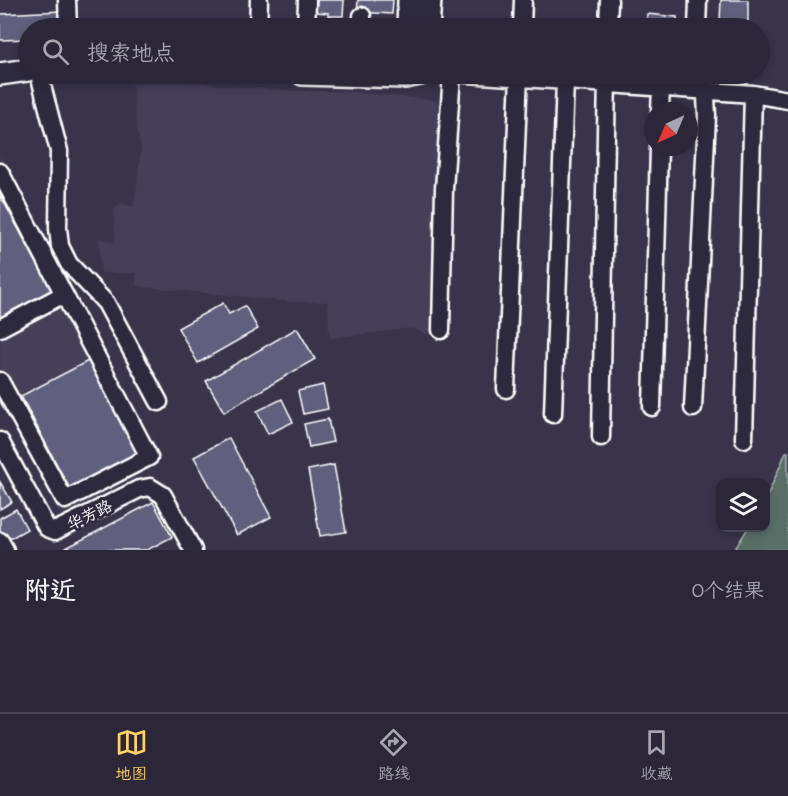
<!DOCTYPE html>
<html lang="zh">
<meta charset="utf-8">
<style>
:root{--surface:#2b2738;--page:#373343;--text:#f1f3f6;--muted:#a6a5ae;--line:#474453;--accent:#ffd166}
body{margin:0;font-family:Mali,"LXGW WenKai TC",sans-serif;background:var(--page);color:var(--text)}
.controls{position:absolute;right:18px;bottom:18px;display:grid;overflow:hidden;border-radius:12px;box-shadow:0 3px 9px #0003}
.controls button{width:54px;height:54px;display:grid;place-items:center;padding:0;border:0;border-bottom:2px solid var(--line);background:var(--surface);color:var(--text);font:30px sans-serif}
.compass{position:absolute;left:644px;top:102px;width:54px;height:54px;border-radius:50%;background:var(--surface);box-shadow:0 3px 9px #0003;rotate:224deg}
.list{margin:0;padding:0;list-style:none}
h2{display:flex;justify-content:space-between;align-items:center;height:78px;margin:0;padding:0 24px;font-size:26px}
h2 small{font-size:20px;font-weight:400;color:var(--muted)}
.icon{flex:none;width:33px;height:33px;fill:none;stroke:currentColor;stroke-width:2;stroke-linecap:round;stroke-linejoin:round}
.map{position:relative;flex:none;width:788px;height:550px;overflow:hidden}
.search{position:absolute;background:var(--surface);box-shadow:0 3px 9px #0003;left:18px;right:18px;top:18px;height:66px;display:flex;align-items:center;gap:15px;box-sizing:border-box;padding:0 21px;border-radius:33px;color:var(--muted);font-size:22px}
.sheet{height:162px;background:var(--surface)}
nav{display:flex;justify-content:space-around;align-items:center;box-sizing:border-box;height:84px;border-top:2px solid var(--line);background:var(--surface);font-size:16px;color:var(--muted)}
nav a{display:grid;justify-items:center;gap:3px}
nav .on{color:var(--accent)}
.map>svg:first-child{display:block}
</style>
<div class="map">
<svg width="788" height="550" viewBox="0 0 788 550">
<rect width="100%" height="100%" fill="#39344a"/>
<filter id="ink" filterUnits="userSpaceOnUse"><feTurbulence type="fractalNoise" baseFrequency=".0167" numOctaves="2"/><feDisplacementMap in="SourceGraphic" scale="12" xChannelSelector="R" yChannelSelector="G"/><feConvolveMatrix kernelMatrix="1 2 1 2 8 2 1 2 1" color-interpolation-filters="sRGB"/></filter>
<g filter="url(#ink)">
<!-- built -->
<path fill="#454159" d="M 132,81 L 182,81 L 242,87 L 297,91 L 339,91 L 434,100 L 444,109 L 434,334 L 425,334 L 412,328 L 329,338 L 328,302 L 294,302 L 136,286 L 136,273 L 101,273 L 99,238 L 115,243 L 114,210 L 121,203 L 133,207 L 136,192 L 141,147 L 137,131 Z
M 0,155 L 81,307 L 159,464 L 60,515 L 0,403 Z"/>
<!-- green -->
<path fill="#5a6e67" stroke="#acb6b3" stroke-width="1.5" d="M 786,452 L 788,452 L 788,550 L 734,550 L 748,528 L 766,528 L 766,499 Z"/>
<!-- building -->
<path fill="#615e7d" stroke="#fff" stroke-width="1.5" d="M 317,0 L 344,0 L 343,16 L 328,16 L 328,13 L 316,12 Z
M 358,0 L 393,0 L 392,14 L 357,12 Z
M 721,0 L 748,0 L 748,23 L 720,21 Z
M 62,11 L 62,28 L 28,28 L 28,39 L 0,40 L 0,14 Z
M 647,14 L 677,17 L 677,28 L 646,28 Z
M 0,195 L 52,290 L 0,318 Z
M 223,303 L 229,314 L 245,306 L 258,329 L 198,363 L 178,328 Z
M 297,328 L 315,359 L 224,412 L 206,381 Z
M 88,361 L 137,453 L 69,488 L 21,396 Z
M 323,385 L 328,409 L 303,414 L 298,391 Z
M 282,399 L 293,422 L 268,434 L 257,411 Z
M 328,419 L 333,442 L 309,447 L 304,424 Z
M 229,438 L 271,517 L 237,535 L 194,457 Z
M 334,465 L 346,532 L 320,536 L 308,470 Z
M 0,482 L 12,502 L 0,509 Z
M 153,502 L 172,537 L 147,550 L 67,550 L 66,548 Z
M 16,509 L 27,529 L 6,541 L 0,530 L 0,518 Z"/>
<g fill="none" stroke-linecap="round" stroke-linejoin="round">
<!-- minor casing -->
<g stroke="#fff" stroke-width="21">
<path id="minor" d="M 67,0 L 68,28
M 258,28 L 259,0
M 306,28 L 307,0
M 362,28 L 362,16
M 522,28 L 523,0
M 608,28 L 609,0
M 697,28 L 698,0
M 39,74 L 59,151 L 58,228 L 60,246 L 69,264 L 106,303 L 159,402
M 466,74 L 753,94 L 788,100
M 660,111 L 661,87
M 0,172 L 149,457 L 65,500 L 0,381
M 0,328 L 64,294
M 441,330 L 444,189 L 452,74
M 506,389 L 519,74
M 652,407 L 659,147
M 693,408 L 707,116 L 706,97 L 700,74
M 553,414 L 565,80
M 601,437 L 607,74
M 744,439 L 753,94
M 0,441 L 44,523 L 47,528 L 55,531 L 139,489 L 150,487 L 163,495 L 193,550
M 0,541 L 5,550"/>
</g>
<!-- major casing -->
<g stroke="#fff" stroke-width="26">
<path id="major" d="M 408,28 L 409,0
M 428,28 L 430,0
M 0,74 L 28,70
M 303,74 L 405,77 L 420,74"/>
</g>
<!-- minor -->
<use href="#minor" stroke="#2f2a3d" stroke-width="16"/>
<!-- major -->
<use href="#major" stroke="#2f2a3d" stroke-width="21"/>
</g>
</g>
<g text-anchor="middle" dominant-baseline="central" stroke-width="6" stroke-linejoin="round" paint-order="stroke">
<!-- street labels -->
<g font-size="16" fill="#fff" stroke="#2f2a3d">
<text transform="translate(89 514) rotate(-26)">华芳路</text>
</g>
</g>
</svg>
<div class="controls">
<button><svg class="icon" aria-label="layers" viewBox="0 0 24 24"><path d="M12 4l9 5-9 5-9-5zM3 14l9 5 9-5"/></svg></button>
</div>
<svg class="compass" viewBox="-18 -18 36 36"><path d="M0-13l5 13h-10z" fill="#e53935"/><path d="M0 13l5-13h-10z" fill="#a6a5ae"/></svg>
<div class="search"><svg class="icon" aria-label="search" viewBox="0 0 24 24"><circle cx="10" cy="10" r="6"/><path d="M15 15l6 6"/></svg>搜索地点</div>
</div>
<section class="sheet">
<h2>附近<small>0个结果</small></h2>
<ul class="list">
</ul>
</section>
<nav>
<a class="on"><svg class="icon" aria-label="map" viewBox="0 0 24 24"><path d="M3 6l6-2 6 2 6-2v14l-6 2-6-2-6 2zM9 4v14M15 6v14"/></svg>地图</a>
<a><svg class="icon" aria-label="directions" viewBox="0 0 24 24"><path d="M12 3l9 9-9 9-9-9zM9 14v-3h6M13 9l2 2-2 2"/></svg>路线</a>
<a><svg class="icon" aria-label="saved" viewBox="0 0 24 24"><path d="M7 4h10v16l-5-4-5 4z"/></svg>收藏</a>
</nav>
